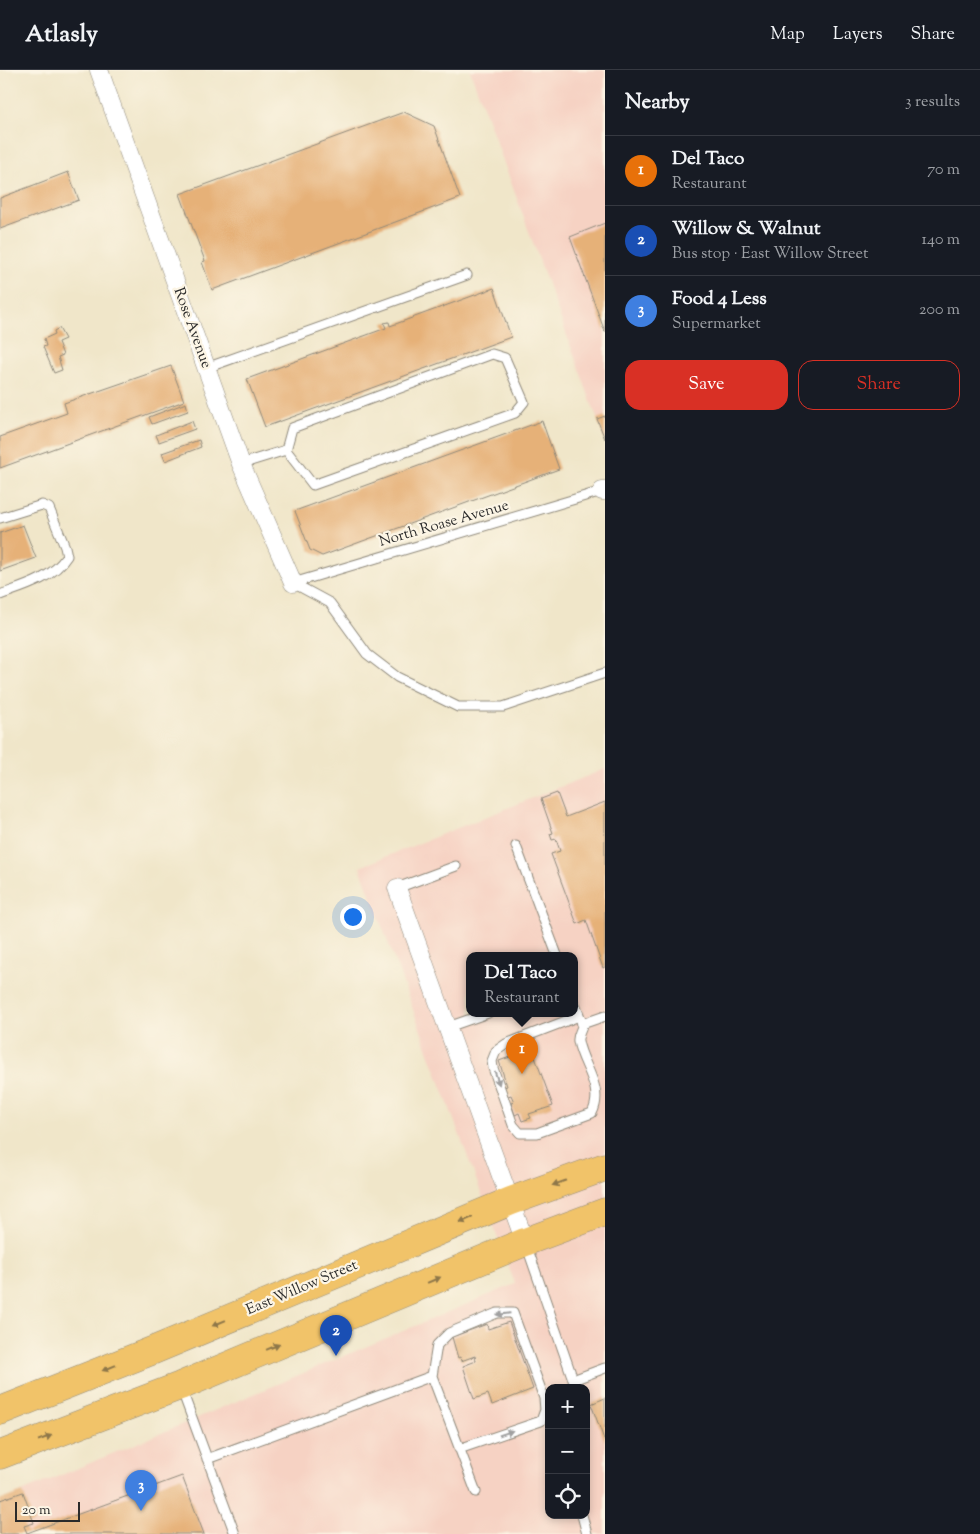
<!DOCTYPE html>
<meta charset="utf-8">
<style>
:root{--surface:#171b24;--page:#242831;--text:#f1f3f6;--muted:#9ea1a6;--line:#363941;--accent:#d93025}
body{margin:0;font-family:"Sorts Mill Goudy",serif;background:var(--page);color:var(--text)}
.controls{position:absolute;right:15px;bottom:15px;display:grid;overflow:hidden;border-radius:10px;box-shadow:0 2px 8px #0003}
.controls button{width:45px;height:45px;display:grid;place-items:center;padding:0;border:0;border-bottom:1px solid var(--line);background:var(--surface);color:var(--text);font:25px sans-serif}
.scale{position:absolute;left:15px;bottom:12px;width:65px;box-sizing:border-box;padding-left:5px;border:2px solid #2b2b2b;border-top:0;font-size:14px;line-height:18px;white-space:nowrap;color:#2b2b2b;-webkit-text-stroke:4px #fcf5e5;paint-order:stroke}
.you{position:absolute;left:352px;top:846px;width:18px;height:18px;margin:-12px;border:4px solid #fff;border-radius:50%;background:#1a73e8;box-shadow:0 0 0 8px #1a73e833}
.badge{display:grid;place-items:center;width:32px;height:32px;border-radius:50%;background:var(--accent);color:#fff;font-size:16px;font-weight:700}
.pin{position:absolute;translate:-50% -41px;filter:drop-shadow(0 1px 2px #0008)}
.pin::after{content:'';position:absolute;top:26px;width:18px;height:15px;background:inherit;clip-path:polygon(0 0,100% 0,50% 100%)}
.popup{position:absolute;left:466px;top:882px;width:112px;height:65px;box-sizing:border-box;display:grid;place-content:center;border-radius:10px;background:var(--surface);filter:drop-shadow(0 1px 4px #0005);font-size:16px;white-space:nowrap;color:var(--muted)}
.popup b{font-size:19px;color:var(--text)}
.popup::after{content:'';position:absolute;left:50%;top:100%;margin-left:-10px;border:10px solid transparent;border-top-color:var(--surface)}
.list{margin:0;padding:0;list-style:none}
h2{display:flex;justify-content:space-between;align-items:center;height:65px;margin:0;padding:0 20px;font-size:21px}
h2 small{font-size:16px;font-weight:400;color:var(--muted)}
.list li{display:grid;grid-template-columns:32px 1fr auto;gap:15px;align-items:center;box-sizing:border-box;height:70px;padding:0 20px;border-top:1px solid var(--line)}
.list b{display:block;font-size:19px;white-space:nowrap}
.list p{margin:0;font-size:16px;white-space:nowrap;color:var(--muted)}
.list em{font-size:16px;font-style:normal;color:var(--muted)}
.actions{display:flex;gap:10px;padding:15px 20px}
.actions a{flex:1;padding:11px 0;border:1px solid var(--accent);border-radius:15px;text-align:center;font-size:18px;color:var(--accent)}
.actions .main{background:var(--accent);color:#fff}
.icon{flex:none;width:28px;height:28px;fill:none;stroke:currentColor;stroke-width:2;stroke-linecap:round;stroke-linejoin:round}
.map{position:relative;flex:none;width:605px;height:1464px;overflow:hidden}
header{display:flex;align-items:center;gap:30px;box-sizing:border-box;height:70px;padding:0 25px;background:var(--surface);border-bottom:1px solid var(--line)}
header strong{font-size:24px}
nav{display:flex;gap:28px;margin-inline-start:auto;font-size:18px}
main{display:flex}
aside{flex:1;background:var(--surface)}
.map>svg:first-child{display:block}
</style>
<header>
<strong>Atlasly</strong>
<nav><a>Map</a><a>Layers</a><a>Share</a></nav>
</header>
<main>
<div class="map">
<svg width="605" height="1464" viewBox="0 0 605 1464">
<rect width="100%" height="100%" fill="#fcf5e5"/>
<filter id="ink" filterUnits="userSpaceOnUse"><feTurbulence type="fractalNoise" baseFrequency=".02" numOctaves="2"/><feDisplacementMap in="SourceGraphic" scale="10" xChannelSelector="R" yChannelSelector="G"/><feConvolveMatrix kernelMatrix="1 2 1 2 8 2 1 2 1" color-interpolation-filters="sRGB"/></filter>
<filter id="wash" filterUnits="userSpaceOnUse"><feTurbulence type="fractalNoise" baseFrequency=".0096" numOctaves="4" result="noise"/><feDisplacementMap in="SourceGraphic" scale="20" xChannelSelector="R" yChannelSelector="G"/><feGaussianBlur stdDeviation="1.12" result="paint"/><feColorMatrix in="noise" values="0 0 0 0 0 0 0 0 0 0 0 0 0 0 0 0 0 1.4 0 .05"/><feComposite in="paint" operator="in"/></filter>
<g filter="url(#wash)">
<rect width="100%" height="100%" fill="#f0e6c9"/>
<!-- built -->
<path fill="#f6d2c3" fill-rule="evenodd" d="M 470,0 L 605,0 L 605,370 Z
M 605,699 L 605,1464 L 0,1464 L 0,1431 L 515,1214 L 360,797 ZM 470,885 L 574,885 L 574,943 L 470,943 ZM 549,1318 L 586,1318 L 586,1445 L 549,1445 Z"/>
<g id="blocks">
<!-- building -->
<path fill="#e6b178" d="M 404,42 L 434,56 L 460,128 L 212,220 L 202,192 L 205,191 L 180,124 Z
M 68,102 L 79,130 L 0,159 L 0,128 Z
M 605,153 L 605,262 L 570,167 Z
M 494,218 L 511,267 L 265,357 L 247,309 L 386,258 L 384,253 L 389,252 L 390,256 Z
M 59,258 L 65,269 L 58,272 L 63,285 L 58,287 L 62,300 L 54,303 L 43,277 L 46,276 L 44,269 L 55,264 L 54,261 Z
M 171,296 L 184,331 L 0,398 L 0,367 L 67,343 L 64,333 Z
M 186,333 L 188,341 L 152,354 L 149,347 Z
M 605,346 L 605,369 L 597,349 Z
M 192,351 L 195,359 L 159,372 L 156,365 Z
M 542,351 L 559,399 L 322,486 L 310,480 L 295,441 Z
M 199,370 L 201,377 L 165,391 L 162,383 Z
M 23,455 L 36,488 L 0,501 L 0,463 Z
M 557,723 L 566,747 L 605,732 L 605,897 L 603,898 L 586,850 L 577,854 L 551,784 L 560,781 L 556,769 L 552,770 L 550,764 L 553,763 L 541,729 Z
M 532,979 L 553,1036 L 529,1044 L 531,1048 L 522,1051 L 519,1043 L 515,1045 L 511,1033 L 514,1032 L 511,1025 L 505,1027 L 501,1018 L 507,1016 L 499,991 Z
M 509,1252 L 533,1319 L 492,1335 L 488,1324 L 474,1329 L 463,1296 L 476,1291 L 475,1286 L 461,1291 L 460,1287 L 458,1288 L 452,1267 L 487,1254 L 488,1259 Z
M 605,1328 L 605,1372 L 591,1334 Z
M 182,1406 L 204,1464 L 0,1464 L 0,1430 L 23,1422 L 34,1453 L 24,1456 L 27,1463 Z"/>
</g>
</g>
<g filter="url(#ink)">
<use href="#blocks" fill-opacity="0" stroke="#8e887a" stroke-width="1"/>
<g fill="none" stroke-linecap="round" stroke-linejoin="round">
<!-- service casing -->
<g stroke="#8e887a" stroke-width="11">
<path id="service" d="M 206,298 L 467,205
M 241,394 L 286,380 L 313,415 L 515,343 L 524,332 L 505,288 L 492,284 L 292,358 L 286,380
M 0,448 L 42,435 L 49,438 L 65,477 L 67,486 C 52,509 25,516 0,525
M 293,513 L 330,533 L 367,584 L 397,607 L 458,637 L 503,637 L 605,603
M 293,513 L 602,421 L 603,424
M 516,776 L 557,885
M 397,818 L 456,796
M 574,933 C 577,940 582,949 582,956 C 581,961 577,966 578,971 C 582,995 605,1018 592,1043 L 537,1063 L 520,1063 L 513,1055 L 493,998 L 492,991 L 496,981 L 506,974 L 579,946
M 582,954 L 605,946
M 448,957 L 488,943
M 526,1174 L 576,1318
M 432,1306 L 437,1275 L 449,1263 L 497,1243 L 513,1243 L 544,1328 L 545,1340 L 541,1351 L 459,1379
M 573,1310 L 605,1298
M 181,1318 L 235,1464
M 207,1389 L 432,1306 L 476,1422
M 582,1445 L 587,1464"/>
</g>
<!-- minor casing -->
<g stroke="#8e887a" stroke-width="19">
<path id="minor" d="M 99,0 L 241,394 L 293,513
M 602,421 L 605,421
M 397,818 L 525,1172"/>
</g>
<!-- primary casing -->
<g stroke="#8e887a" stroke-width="29">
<path id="primary" d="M 0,1341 L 154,1280 L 511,1131 L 605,1097
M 0,1385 L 180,1316 L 525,1172 L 605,1142"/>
</g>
<!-- service -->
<use href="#service" stroke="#fff" stroke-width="9"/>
<!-- minor -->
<use href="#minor" stroke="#fff" stroke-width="18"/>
<!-- primary -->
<use href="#primary" stroke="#f1c369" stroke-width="28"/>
</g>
<!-- one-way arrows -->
<defs><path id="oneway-solid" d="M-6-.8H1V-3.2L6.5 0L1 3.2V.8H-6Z" transform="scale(1.25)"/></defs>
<g fill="#a0a0a0">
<use href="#oneway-solid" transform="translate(497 1008) rotate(71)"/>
<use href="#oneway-solid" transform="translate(503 1244) rotate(174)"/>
<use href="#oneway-solid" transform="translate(506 1363) rotate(-19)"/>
</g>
<g fill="#8e774a">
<use href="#oneway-solid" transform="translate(559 1113) rotate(160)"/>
<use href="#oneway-solid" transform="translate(466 1150) rotate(157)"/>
<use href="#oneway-solid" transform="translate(434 1210) rotate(-23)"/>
<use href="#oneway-solid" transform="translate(219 1253) rotate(157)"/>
<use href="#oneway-solid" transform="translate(273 1277) rotate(-22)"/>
<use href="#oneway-solid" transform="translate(109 1298) rotate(158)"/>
<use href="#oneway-solid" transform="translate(45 1368) rotate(-21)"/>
</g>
</g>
<g text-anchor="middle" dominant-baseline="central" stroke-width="4.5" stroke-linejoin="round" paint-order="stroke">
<!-- street labels -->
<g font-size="15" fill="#2b2b2b" stroke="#fcf5e5">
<text transform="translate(192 258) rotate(70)">Rose Avenue</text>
<text transform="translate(444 454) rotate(-16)">North Roase Avenue</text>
<text transform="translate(302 1218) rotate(-23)">East Willow Street</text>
</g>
</g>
</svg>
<div class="controls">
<button>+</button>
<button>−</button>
<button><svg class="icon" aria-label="locate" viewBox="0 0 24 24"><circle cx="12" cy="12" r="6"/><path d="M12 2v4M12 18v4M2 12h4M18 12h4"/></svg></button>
</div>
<div class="scale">20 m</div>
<div class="you"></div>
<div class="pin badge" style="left:522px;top:1004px;background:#e8710a">1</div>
<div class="popup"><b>Del Taco</b>Restaurant</div>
<div class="pin badge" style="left:336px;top:1286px;background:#1a4fb4">2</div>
<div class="pin badge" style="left:141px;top:1441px;background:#3f7fe0">3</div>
</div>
<aside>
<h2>Nearby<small>3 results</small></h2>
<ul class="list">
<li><span class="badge" style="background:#e8710a">1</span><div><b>Del Taco</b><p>Restaurant</p></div><em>70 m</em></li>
<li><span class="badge" style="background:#1a4fb4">2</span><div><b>Willow &amp; Walnut</b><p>Bus stop · East Willow Street</p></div><em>140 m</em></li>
<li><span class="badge" style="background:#3f7fe0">3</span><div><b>Food 4 Less</b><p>Supermarket</p></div><em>200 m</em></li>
</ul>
<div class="actions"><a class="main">Save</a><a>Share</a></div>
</aside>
</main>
